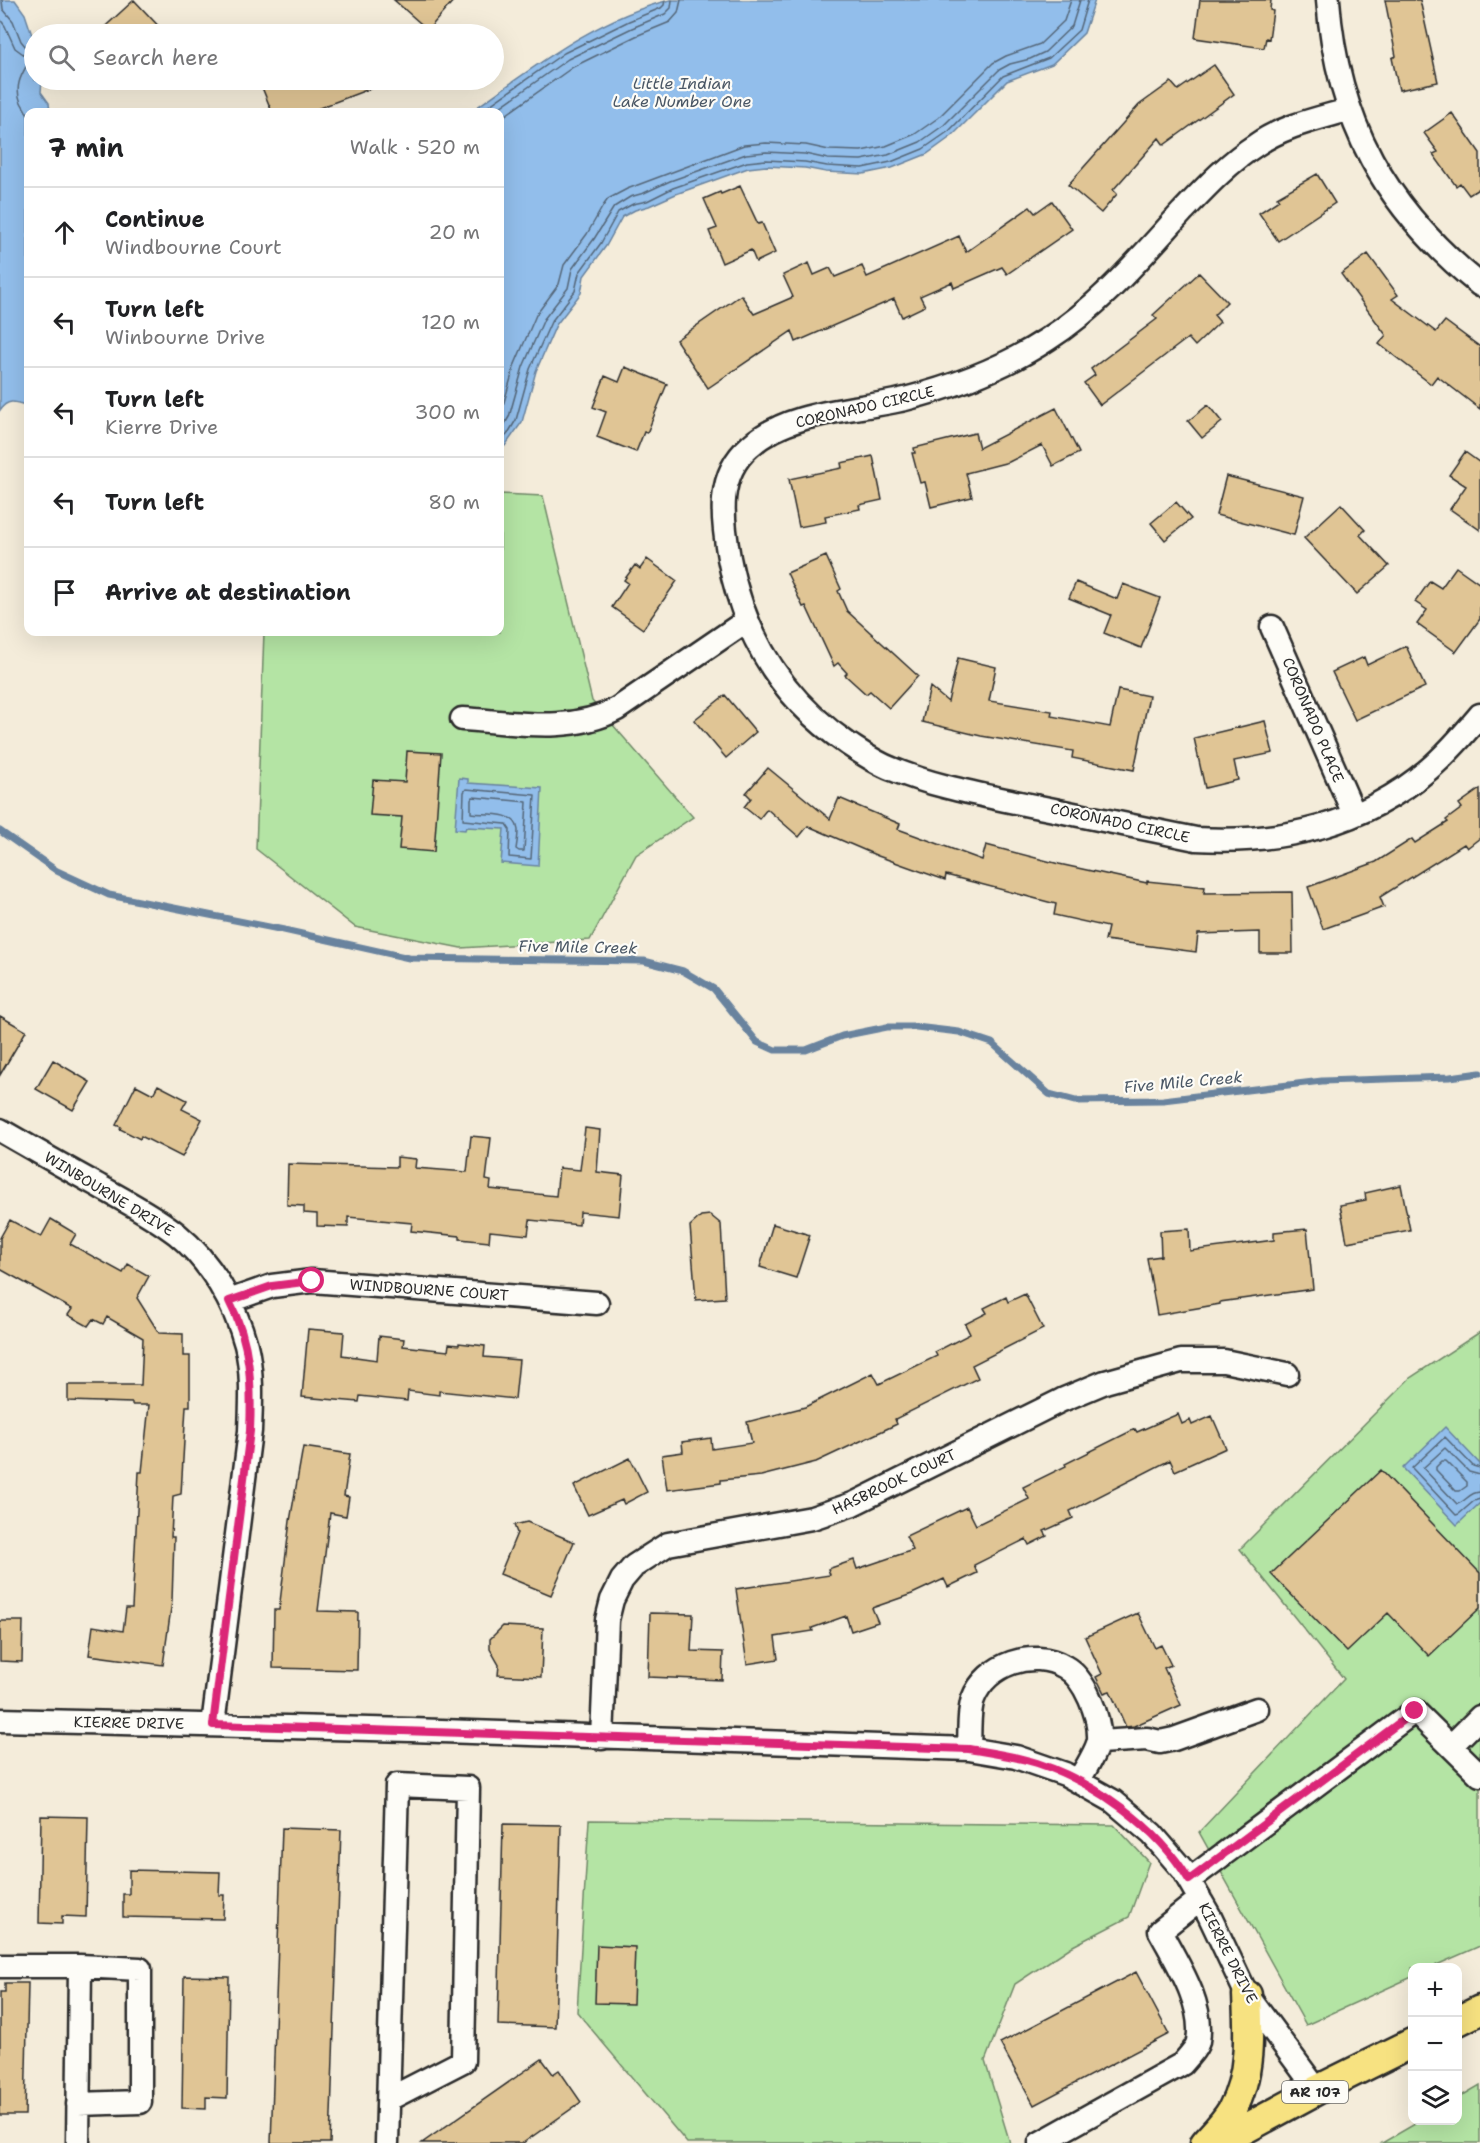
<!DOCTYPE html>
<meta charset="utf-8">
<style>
:root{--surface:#fff;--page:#f6f6f6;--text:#202124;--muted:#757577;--line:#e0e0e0}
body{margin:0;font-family:"Shantell Sans",sans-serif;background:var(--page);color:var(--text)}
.controls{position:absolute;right:18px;bottom:18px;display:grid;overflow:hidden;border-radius:12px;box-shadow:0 6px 24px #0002}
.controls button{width:54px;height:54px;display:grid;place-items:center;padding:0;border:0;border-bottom:2px solid var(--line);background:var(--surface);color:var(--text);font:30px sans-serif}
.stop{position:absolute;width:18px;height:18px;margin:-14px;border:4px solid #db2777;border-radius:50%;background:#fff}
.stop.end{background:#db2777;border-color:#fff;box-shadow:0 2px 6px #0008}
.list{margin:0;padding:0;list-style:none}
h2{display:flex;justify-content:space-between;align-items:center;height:78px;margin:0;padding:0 24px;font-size:26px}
h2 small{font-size:20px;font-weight:400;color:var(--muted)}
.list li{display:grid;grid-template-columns:39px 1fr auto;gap:18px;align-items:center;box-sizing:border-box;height:90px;padding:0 24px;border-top:2px solid var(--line)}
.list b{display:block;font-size:22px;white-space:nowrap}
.list p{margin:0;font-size:20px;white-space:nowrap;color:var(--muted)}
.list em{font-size:20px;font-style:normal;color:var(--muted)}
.icon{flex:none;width:33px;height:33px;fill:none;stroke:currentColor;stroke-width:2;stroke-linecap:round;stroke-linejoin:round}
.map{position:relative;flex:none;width:1480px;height:2143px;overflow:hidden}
.search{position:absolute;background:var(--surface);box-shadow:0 6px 24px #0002;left:24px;top:24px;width:480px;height:66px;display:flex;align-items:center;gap:15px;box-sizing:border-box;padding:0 21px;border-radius:33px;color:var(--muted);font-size:22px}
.panel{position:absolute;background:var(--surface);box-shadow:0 6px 24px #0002;left:24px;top:108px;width:480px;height:528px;border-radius:12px}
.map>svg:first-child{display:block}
</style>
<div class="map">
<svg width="1480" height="2143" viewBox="0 0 1480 2143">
<rect width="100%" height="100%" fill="#f4ecda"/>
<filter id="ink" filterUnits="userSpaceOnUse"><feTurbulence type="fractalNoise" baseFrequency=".0167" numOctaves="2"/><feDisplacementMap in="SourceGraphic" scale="12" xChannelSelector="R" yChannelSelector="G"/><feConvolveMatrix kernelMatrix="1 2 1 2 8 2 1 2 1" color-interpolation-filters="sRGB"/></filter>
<g filter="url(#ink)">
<!-- green -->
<path fill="#b4e4a4" stroke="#708868" stroke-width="1.5" d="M 500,494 L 543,496 L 592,701 L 693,817 L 636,855 L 590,940 L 461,948 L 355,927 L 256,849 L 264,632 L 500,632 Z
M 1480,1332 L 1480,1946 L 1432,1967 L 1412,1968 L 1412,1977 L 1306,2025 L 1199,1832 L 1344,1679 L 1240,1549 L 1410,1378 Z
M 589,1820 L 1114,1825 L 1149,1862 L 1129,1917 L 1071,1947 L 1015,1984 L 985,2061 L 1010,2143 L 687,2143 L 577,2012 Z
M 1480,2085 L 1480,2143 L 1382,2143 L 1420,2121 L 1458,2120 L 1458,2098 Z"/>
<!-- water -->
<path fill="#92beeb" stroke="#69839e" stroke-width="1.5" d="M 0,0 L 15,0 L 25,14 L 34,41 L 34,80 L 42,80 L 41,92 L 49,103 L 50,112 L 28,112 L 28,406 C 16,402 8,398 0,410 Z
M 670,0 L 1095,0 L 1084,33 L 1052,64 L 1007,81 L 952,136 L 927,154 L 892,168 L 863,174 L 826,172 L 805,168 L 766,166 L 748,168 L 676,194 L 649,206 L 635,210 L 622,217 L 606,246 L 584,276 L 581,293 L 556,325 L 536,371 L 522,422 L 505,446 L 500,448 L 500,112 L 470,112 C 532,69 595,18 670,0 Z
M 459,778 L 468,779 L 468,783 L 542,788 L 538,866 L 501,863 L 504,829 L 466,827 L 465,830 L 455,829 Z
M 1445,1427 L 1480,1464 L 1480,1503 L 1457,1525 L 1403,1468 Z"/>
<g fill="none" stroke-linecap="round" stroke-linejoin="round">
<!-- shore -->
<path stroke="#546678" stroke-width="1.5" d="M 2,0 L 3,9 L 13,21 L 21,41 L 26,47 L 34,48
M 0,19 L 5,26 L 15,48 L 30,59 C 24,72 14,83 20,100 C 22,106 27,110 28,117
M 480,112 L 564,53 L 629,21 L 661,8 L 664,5 L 665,0
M 493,112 L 568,59 L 632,28 L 665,14 L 671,8 L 672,0
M 500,119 L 573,67 L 636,36 L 670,22 L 678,13 L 681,0
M 500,416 L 515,364 L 536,315 L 559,284 L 564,265 L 587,234 L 603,206 L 608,199 L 627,189 L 744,145 L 766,143 L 806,145 L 829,150 L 861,151 L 886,146 L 915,134 L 938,118 L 993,63 L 1006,56 L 1040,44 L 1064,21 L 1071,0
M 500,432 L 509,417 L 523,367 L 544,319 L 568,288 L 572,269 L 594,239 L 614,207 L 630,197 L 644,193 L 670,181 L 746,154 L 766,152 L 805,154 L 828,159 L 861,160 L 888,155 L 920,142 L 944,125 L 999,70 L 1010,64 L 1030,59 L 1045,52 L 1072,26 L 1080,0
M 500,441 L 507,435 L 516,420 L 530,369 L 551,322 L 575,291 L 579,273 L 601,243 L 618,212 L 633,204 L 647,201 L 673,188 L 747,162 L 766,160 L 805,162 L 827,166 L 862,168 L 891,162 L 923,149 L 949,131 L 1003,76 L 1049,58 L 1079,30 L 1088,0
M 466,789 L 535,795 L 531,859 L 509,857 L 510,830 L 506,824 L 463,820 L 464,792 Z
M 473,797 L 527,802 L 524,851 L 519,851 L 516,849 C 517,843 518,836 518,830 C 516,810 485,815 471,813 L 471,800 Z
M 1442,1461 L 1446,1461 L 1467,1482 L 1467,1486 L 1460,1491 L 1456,1491 L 1436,1470 L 1436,1467 Z
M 1480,1468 L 1473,1466 L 1445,1437 L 1412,1468 L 1456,1515 L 1459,1514 L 1474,1501 L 1480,1499
M 1480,1475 L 1469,1472 L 1445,1448 L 1423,1468 L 1457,1504 C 1466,1502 1469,1492 1480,1492"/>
<!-- stream -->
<path stroke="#69839e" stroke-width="7" d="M 0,831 L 57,871 L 109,895 L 284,930 L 409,958 L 644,961 L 683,971 L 714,989 L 757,1042 L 775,1050 L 806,1050 L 842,1036 L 887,1027 L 916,1027 L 959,1032 L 992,1043 L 1049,1094 L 1075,1101 L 1163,1100 L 1322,1081 L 1450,1077 L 1480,1073"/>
</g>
<!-- building -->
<path fill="#e0c595" stroke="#2b2b2b" stroke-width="1.5" d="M 134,0 L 166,34 L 97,34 Z
M 394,0 L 454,0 L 428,30 Z
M 1200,0 L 1271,0 L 1270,10 L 1273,11 L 1269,39 L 1266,38 L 1264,48 L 1195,38 Z
M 1385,0 L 1420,0 L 1438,82 L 1399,90 L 1392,58 L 1396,56 Z
M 1214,65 L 1234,94 L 1164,145 L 1159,138 L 1113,190 L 1117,194 L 1101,213 L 1068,185 L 1139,105 L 1171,82 L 1178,90 Z
M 259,80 L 390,80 L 390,81 L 309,112 L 272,112 Z
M 1452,113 L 1480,153 L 1480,188 L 1469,195 L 1460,183 L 1456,186 L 1433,154 L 1438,152 L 1424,133 Z
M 1317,174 L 1335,203 L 1278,241 L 1259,213 L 1279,200 L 1277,197 Z
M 740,186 L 758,224 L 762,223 L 775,253 L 756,262 L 751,250 L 722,263 L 709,231 L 717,228 L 704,199 L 720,192 L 721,194 Z
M 1052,201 L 1072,229 L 1007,274 L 1002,267 L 954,288 L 952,282 L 920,296 L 925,306 L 902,317 L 894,299 L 796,342 L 792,331 L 708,388 L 676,340 L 741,295 L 754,314 L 793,297 L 783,275 L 809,263 L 814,275 L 830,268 L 835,277 L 862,266 L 867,277 L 959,236 L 966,252 L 1030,207 L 1035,213 Z
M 1368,254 L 1398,295 L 1392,299 L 1436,332 L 1445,321 L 1480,347 L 1480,409 L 1437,376 L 1431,384 L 1379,344 L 1386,335 L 1341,274 Z
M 1199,273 L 1227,302 L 1214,315 L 1220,322 L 1195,346 L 1188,338 L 1180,344 L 1100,405 L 1084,383 L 1095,375 L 1091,369 L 1157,319 L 1153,315 Z
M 625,367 L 667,384 L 647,433 L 644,432 L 636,452 L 597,437 L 606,412 L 593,407 L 605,376 L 619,382 Z
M 1208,405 L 1222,422 L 1202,438 L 1188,421 Z
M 1056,408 L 1079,453 L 1053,466 L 1042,445 L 1009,462 L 966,473 L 972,497 L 931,507 L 925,482 L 920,483 L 912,453 L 915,453 L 914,448 L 975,433 L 979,448 Z
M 1465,452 L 1480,463 L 1480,530 L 1450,509 L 1466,486 L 1449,475 Z
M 873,456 L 882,500 L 859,505 L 860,509 L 825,516 L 826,522 L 799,527 L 789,479 L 842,468 L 841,463 Z
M 1226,476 L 1304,496 L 1294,535 L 1216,515 Z
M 1176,502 L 1191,519 L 1165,540 L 1151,523 Z
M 1341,504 L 1365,530 L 1360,535 L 1389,566 L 1357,594 L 1304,538 Z
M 826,556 L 841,589 L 838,591 L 847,611 L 918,676 L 889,708 L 870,691 L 866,694 L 845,675 L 847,673 L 838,663 L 834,666 L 806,606 L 803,607 L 787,573 Z
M 647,559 L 677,581 L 643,629 L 612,607 L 628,583 L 624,580 L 635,565 L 640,569 Z
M 1456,567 L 1480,584 L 1480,619 L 1456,652 L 1417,624 L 1427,610 L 1415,602 L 1430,581 L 1441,588 Z
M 1076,582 L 1117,599 L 1123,584 L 1160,598 L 1141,648 L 1104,633 L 1111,615 L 1069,598 Z
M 1406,646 L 1425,687 L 1355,720 L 1332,672 L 1364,657 L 1367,665 Z
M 958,658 L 996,667 L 989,701 L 1052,711 L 1051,716 L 1110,727 L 1118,690 L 1149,696 L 1134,770 L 1072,758 L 1073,751 L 981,736 L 922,722 L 930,687 L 948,702 Z
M 725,695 L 756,732 L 726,758 L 694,720 Z
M 1265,721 L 1273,753 L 1234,761 L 1238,780 L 1205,788 L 1194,738 Z
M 407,751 L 441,753 L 434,852 L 399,849 L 402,817 L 370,815 L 373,780 L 405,782 Z
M 768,768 L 830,819 L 839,798 L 900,824 L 898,829 L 982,860 L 986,845 L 1059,864 L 1147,883 L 1147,881 L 1205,887 L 1204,893 L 1292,892 L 1293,953 L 1260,953 L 1260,932 L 1198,934 L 1196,952 L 1105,940 L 1108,927 L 1054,915 L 1056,904 L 946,875 L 945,880 L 878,856 L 808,826 L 799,837 L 767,809 L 759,819 L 744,807 L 751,798 L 746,793 Z
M 1480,789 L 1480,838 L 1467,848 L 1464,844 L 1380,897 L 1384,907 L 1323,929 L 1308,887 L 1376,862 L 1412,839 L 1415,843 L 1448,822 L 1446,820 L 1462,808 L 1459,804 Z
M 0,1016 L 26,1031 L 0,1075 Z
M 53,1060 L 90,1082 L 73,1110 L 36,1089 Z
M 136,1085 L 153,1094 L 158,1085 L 187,1100 L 182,1109 L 202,1119 L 182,1157 L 141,1136 L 140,1139 L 120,1129 L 121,1127 L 116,1125 Z
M 585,1128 L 600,1130 L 597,1172 L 623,1175 L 619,1216 L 580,1212 L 579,1225 L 530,1220 L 528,1235 L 490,1231 L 489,1242 L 460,1239 L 460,1236 L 411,1231 L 412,1223 L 348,1217 L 348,1227 L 317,1226 L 317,1214 L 304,1213 L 304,1206 L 287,1205 L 288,1164 L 397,1167 L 397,1157 L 416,1159 L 415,1168 L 467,1172 L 471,1136 L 491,1138 L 486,1180 L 491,1181 L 490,1189 L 556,1196 L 559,1168 L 580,1170 Z
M 1401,1185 L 1410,1230 L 1347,1242 L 1340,1205 L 1366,1200 L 1365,1193 Z
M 710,1215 L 721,1224 L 725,1298 L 696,1300 L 690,1226 L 701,1216 Z
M 51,1219 L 76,1234 L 70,1244 L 123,1273 L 128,1264 L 149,1276 L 137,1298 L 159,1333 L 183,1334 L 183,1356 L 190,1356 L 190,1406 L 186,1406 L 181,1494 L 173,1496 L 171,1537 L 174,1537 L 172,1601 L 163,1665 L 89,1655 L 93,1626 L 123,1631 L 126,1608 L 132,1608 L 139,1472 L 142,1472 L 149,1405 L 132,1405 L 132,1403 L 68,1401 L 68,1385 L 141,1385 L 143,1338 L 107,1317 L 103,1324 L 93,1319 L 88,1326 L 68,1315 L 72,1309 L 0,1269 L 0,1238 L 10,1220 L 41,1237 Z
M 773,1224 L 810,1235 L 796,1278 L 760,1267 Z
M 1189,1229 L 1190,1251 L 1274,1240 L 1274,1232 L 1307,1229 L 1313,1289 L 1220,1302 L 1220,1304 L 1157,1315 L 1147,1258 L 1161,1256 L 1160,1231 Z
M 1025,1294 L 1043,1329 L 972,1365 L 978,1378 L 895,1419 L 897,1424 L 816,1462 L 761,1476 L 721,1480 L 721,1483 L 667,1490 L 662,1455 L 683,1452 L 682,1442 L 711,1438 L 712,1449 L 752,1443 L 747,1422 L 805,1407 L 873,1373 L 879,1384 L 937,1356 L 935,1352 L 970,1334 L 965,1324 L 987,1313 L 984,1308 L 1006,1297 L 1008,1302 Z
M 308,1329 L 344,1332 L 342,1355 L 377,1360 L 379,1336 L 404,1339 L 403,1346 L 448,1351 L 449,1344 L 459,1345 L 459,1343 L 485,1346 L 484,1357 L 519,1360 L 515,1399 L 439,1391 L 439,1395 L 408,1391 L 407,1401 L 360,1396 L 359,1402 L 302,1397 Z
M 1178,1414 L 1182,1424 L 1190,1420 L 1192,1425 L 1212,1416 L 1226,1448 L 1175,1471 L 1170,1460 L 1070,1511 L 1073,1518 L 1044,1531 L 1047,1536 L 1029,1545 L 1026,1539 L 974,1565 L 977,1573 L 948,1587 L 944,1579 L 912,1594 L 872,1608 L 878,1622 L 851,1631 L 846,1616 L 812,1628 L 813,1631 L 775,1637 L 778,1659 L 747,1664 L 736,1589 L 830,1575 L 828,1569 L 854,1560 L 857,1569 L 913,1550 L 906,1536 L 967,1507 L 976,1525 L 1029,1499 L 1023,1487 L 1066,1466 L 1065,1464 L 1135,1429 L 1137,1432 Z
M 303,1447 L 350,1454 L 344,1496 L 349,1497 L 346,1516 L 330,1513 L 318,1611 L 358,1612 L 357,1670 L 273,1668 L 274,1610 L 279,1610 L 290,1521 Z
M 630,1458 L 647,1492 L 624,1504 L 622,1500 L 588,1515 L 574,1486 Z
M 1381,1470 L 1480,1573 L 1480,1608 L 1429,1656 L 1388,1613 L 1347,1652 L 1271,1574 Z
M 527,1522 L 574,1542 L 551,1595 L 500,1574 L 517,1533 L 514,1525 Z
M 650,1613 L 693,1614 L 691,1651 L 723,1652 L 722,1680 L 648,1677 Z
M 1138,1613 L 1155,1648 L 1161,1645 L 1171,1665 L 1164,1668 L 1181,1705 L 1134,1726 L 1126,1727 L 1110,1691 L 1104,1693 L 1096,1677 L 1102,1674 L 1085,1637 Z
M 0,1621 L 23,1621 L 22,1662 L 0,1661 Z
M 503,1626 L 543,1628 L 541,1677 L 498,1675 L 499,1665 L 490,1649 L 490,1639 Z
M 41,1816 L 88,1817 L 86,1917 L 62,1916 L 62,1924 L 39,1923 Z
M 503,1824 L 561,1825 L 555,2027 L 498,2025 Z
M 282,1828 L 341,1830 L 330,2143 L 271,2143 Z
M 129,1870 L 220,1872 L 219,1895 L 224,1895 L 223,1919 L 123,1917 L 123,1894 L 129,1894 Z
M 597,1945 L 635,1947 L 633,2004 L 595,2003 Z
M 1136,1972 L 1169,2034 L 1034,2105 L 1000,2043 Z
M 184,1976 L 229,1977 L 227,2098 L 206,2097 L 206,2109 L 182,2108 Z
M 5,1983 L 28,1983 L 25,2115 L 0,2115 L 0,1992 L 5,1992 Z
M 542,2059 L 553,2074 L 559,2070 L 581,2102 L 523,2143 L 422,2143 Z"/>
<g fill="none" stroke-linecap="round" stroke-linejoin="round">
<!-- minor casing -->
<g stroke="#2b2b2b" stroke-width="27">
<path id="minor" d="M 1328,0 C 1337,122 1385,208 1480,285
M 1348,110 C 1317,119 1283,126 1256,145 C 1228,163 1205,188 1182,212 C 1141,257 1100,306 1048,339 C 1004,368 956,386 905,399 C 855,411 790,410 750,446 C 716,475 722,518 729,558 C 744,637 782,699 848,744 C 862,753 876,763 892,769 C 935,787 983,795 1029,805 C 1085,816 1141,828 1196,839 C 1281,844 1364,825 1429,769 C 1448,753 1464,734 1480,715
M 1272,627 L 1354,814
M 462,719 C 513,722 570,734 617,709 L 746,621
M 0,1130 C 33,1149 66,1168 99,1186 C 125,1201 153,1215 177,1234 C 210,1261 235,1304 246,1345 C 253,1373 251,1403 250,1431 L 213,1725
M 229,1301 L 272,1286 L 312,1281 L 597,1303
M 0,1720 L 411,1730 L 969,1749 L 1016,1757 L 1065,1774 L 1113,1801 L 1152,1834 L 1183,1870 L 1209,1915 L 1247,1995 L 1317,2090
M 602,1738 L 607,1620 L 612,1600 L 622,1580 L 634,1566 L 668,1544 L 812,1518 L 853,1504 L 1062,1400 L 1105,1382 L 1181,1361 L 1224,1361 L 1287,1374
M 1099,1742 L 1147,1739 L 1160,1742 L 1174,1739 L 1257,1709
M 1451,1746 L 1480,1717
M 969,1749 C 970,1734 968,1713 973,1699 C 986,1664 1033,1648 1065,1667 C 1085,1678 1100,1717 1099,1739 C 1098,1749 1084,1771 1079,1780
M 1189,1880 L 1415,1711 L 1480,1775
M 0,1966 L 80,1966 L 78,2143
M 78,2104 L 140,2102 L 140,1969 L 80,1966
M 387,2143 L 397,1785 L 468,1788 L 463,2061 L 389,2099
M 1040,2143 L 1182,2064 C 1187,2058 1197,2048 1198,2041 C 1205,2005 1176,1961 1160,1931 L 1200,1899"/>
</g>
<!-- major casing -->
<g stroke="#2b2b2b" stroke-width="33">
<path id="major" d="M 1458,2021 L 1480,2010
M 1205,2143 C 1214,2133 1225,2122 1232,2110 C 1251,2075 1249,2034 1247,1995
M 1219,2143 L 1317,2090 L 1412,2043"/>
</g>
<!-- minor -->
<use href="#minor" stroke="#fdfcf7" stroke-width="22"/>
<!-- major -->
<use href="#major" stroke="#f7e281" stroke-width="28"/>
</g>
</g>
<g fill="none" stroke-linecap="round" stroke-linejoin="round" filter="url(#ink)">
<!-- route -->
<path stroke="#db2777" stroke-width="8" d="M 312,1281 L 272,1286 L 229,1301 C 251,1342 252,1386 250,1431 L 213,1725 L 969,1749 C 992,1753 1015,1756 1037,1763 C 1095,1782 1158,1827 1189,1880 L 1415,1711"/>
</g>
<g text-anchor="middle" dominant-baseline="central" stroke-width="4.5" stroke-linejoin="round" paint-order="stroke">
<!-- shield labels -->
<rect fill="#fdfcf7" stroke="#6a6a68" stroke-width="1.5" x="1282" y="2081" width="66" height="22" rx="4.5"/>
<g font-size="14" font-weight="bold" fill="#2b2b2b">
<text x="1315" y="2092">AR 107</text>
</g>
<!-- street labels -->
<g font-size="15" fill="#2b2b2b" stroke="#fdfcf7">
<text transform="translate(865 407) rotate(-13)">CORONADO CIRCLE</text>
<text transform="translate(1313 720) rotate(67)">CORONADO PLACE</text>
<text transform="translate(1120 823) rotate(12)">CORONADO CIRCLE</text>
<text transform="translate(109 1194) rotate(31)">WINBOURNE DRIVE</text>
<text transform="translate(429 1290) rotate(4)">WINDBOURNE COURT</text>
<text transform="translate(894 1482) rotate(-25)">HASBROOK COURT</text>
<text transform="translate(129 1723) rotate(1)">KIERRE DRIVE</text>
<text transform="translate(1228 1953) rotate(63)">KIERRE DRIVE</text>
</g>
<!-- water labels -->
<g font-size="16" font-style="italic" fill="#4a5765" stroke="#fdfcf7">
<text x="682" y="83">Little Indian<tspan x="682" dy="18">Lake Number One</tspan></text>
<text transform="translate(578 947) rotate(1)">Five Mile Creek</text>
<text transform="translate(1183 1082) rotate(-5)">Five Mile Creek</text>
</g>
</g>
</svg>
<div class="controls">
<button>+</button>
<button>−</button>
<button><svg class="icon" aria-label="layers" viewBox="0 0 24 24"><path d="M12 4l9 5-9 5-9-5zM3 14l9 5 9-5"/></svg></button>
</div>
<div class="stop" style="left:312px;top:1281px"></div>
<div class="stop end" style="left:1415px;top:1711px"></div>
<div class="search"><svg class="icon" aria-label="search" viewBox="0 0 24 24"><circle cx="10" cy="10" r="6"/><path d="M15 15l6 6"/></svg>Search here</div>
<section class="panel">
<h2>7 min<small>Walk · 520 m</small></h2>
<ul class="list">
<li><svg class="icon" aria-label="ahead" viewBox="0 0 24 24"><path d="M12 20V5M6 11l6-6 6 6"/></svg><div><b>Continue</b><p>Windbourne Court</p></div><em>20 m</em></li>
<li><svg class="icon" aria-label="left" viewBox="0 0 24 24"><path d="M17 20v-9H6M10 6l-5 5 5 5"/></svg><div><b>Turn left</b><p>Winbourne Drive</p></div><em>120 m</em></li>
<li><svg class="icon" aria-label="left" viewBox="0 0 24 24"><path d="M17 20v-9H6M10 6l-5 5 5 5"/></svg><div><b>Turn left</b><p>Kierre Drive</p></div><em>300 m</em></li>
<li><svg class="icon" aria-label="left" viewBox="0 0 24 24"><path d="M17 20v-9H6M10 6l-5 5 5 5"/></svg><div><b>Turn left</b></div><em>80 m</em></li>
<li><svg class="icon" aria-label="arrive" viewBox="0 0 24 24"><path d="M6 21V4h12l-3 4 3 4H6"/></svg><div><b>Arrive at destination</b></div></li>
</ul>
</section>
</div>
